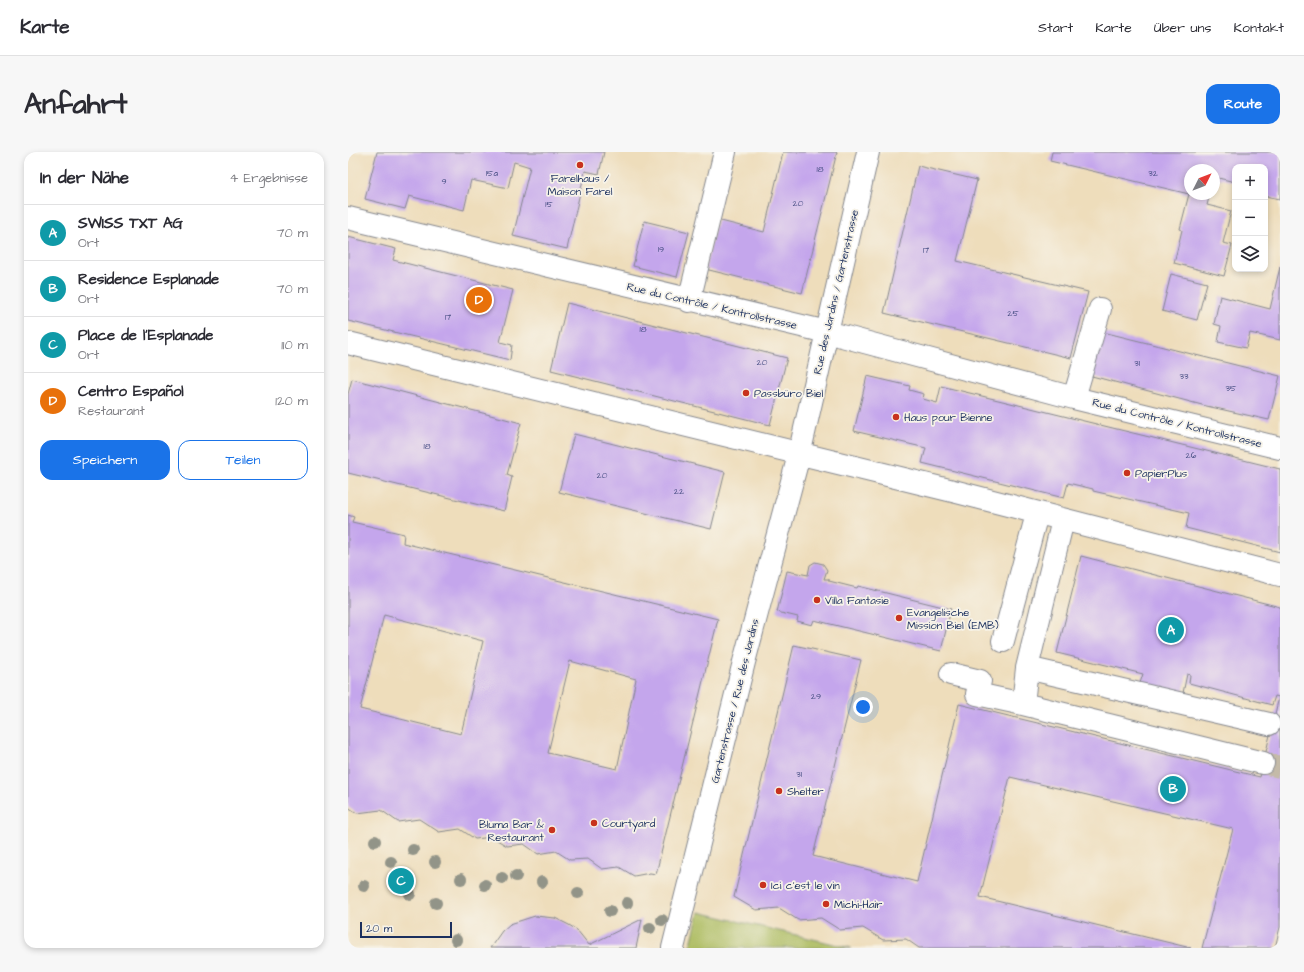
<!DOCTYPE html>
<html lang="de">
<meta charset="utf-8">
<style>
:root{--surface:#fff;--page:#f7f7f7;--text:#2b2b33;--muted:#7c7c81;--line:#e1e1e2;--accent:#1a73e8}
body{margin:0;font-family:"Architects Daughter",sans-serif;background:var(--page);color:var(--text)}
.controls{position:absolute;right:12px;top:12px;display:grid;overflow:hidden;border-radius:8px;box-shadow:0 2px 6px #0003}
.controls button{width:36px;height:36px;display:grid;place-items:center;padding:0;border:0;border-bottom:1px solid var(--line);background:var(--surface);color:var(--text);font:20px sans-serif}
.compass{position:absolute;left:836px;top:12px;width:36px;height:36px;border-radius:50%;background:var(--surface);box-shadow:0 2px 6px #0003;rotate:48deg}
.scale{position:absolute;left:12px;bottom:10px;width:92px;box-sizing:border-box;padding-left:4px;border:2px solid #1b2f5e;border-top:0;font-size:11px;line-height:14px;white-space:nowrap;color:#1b2f5e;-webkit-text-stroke:3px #f7f3e8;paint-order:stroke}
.you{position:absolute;left:515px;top:555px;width:14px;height:14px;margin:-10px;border:3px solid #fff;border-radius:50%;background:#1a73e8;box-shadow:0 0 0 6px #1a73e833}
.badge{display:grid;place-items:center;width:26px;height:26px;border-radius:50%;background:var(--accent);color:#fff;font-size:13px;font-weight:700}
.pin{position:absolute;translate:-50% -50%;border:2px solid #fff;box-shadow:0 1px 4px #0006}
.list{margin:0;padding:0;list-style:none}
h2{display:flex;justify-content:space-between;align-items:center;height:52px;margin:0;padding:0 16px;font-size:17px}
h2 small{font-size:13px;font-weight:400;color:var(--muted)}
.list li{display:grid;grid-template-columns:26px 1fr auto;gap:12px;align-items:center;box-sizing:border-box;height:56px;padding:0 16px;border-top:1px solid var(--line)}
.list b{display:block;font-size:15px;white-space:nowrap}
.list p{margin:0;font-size:13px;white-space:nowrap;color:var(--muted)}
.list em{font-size:13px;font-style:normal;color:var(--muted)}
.actions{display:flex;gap:8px;padding:12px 16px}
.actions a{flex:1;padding:9px 0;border:1px solid var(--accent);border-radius:12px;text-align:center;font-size:14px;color:var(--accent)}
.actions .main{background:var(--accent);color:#fff}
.icon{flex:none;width:22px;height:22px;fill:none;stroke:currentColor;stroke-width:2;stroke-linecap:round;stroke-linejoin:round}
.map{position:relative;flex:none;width:932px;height:796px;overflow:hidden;border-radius:12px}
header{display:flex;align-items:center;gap:24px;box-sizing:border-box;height:56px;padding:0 20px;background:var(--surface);border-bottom:1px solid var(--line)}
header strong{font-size:19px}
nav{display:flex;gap:22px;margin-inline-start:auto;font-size:14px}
.intro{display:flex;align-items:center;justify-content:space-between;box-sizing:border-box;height:96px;padding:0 24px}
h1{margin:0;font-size:28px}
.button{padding:10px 18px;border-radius:12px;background:var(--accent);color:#fff;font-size:14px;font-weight:700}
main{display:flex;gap:24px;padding:0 24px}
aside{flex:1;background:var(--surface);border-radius:12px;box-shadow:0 2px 6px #0003}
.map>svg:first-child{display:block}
</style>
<header>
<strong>Karte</strong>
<nav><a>Start</a><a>Karte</a><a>Über uns</a><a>Kontakt</a></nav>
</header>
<div class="intro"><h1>Anfahrt</h1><a class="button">Route</a></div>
<main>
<aside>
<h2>In der Nähe<small>4 Ergebnisse</small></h2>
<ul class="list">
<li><span class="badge" style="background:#0f9aa8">A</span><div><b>SWISS TXT AG</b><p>Ort</p></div><em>70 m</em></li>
<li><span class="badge" style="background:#0f9aa8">B</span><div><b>Residence Esplanade</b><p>Ort</p></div><em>70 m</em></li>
<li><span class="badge" style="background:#0f9aa8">C</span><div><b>Place de l'Esplanade</b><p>Ort</p></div><em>110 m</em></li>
<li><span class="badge" style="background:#e8710a">D</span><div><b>Centro Español</b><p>Restaurant</p></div><em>120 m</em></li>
</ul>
<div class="actions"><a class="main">Speichern</a><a>Teilen</a></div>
</aside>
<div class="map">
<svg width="932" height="796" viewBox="0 0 932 796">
<rect width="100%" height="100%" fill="#f7f3e8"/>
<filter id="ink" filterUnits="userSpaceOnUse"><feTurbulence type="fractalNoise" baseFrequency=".025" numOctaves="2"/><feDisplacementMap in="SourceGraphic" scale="8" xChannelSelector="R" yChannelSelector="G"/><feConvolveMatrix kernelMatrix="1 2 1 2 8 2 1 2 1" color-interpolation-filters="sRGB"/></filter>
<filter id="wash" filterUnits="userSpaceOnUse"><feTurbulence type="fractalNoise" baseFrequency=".012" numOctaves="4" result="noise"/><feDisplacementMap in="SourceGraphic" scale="16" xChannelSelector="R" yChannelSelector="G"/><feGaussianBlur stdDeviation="0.9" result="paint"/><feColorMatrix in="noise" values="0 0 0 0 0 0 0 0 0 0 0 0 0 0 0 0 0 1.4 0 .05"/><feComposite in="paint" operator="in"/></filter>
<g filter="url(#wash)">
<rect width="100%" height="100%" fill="#edb"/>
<!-- green -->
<path fill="#acbb5e" stroke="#64755e" d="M 351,760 L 503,796 L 342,796 Z"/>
<g id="blocks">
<!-- building -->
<path fill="#c4a6ec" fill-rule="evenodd" d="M 29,0 L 256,0 L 251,22 L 237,19 L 219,97 L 165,84 L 182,15 L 166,10 L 160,36 L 123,28 L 116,58 L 61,44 L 57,57 L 17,47 Z
M 435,0 L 489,0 L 454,141 L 357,117 L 369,68 L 416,80 Z
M 704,0 L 932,0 L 932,47 L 917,44 L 917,15 L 887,15 L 887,30 L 866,25 L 866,18 L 842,18 L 842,42 L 862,42 L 859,53 L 883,59 L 875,91 L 884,93 L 876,124 L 826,111 L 834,78 L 832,77 L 841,42 L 702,9 Z
M 570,14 L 629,28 L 609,109 L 740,140 L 723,206 L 536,161 Z
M 296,69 L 341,80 L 329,125 L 285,114 Z
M 0,85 L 48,97 L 45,108 L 165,138 L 152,190 L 164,193 L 162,208 L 0,169 Z
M 932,115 L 932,188 L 902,181 L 898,196 L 870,190 L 873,174 L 866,172 L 872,144 L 922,157 Z
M 823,122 L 859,131 L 849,168 L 814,159 Z
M 219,151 L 439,206 L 422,273 L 203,218 Z
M 751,179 L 932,224 L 921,268 L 854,253 L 740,223 Z
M 519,224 L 562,234 L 561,238 L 576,242 L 575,247 L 589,251 L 593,234 L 932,317 L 932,400 L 838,376 L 841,361 L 745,339 L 745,337 L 720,331 L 716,346 L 574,311 L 578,296 L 506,279 Z
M 4,227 L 173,271 L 159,323 L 164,325 L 156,359 L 0,321 L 0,242 Z
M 226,282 L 377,320 L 363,377 L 211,340 Z
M 0,363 L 6,365 L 4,370 L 56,382 L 55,391 L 370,467 L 308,722 L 302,721 L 286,724 L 271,715 L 254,717 L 240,707 L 222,708 L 208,699 L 190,702 L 176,692 L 159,694 L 144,685 L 127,687 L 112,677 L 91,680 L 71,667 L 50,670 L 33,658 L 9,661 L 0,655 ZM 36,463 L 135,489 L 113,582 L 12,557 ZM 222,509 L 288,527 L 269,617 L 200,601 Z
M 733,404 L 932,455 L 932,775 L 927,796 L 854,796 L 885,677 L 662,625 L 632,745 L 843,796 L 571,796 L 558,787 L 535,788 L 515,776 L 492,778 L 473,766 L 450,768 L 431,756 L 408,758 L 386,745 L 446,493 L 513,508 L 465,704 L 569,730 L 611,552 L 912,625 L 931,545 L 927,544 L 924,553 L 841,531 L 842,523 L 839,522 L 835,541 L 792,531 L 795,522 L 709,501 Z
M 467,410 L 475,412 L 479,418 L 476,427 L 481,427 L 481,429 L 509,436 L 510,434 L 603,457 L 593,499 L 466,468 L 464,473 L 449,469 L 450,465 L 429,460 L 439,419 L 460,423 L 462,413 Z
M 187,764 L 207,766 L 221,773 L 229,778 L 241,793 L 294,767 L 288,796 L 142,796 L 154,779 L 162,772 Z"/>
</g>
</g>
<g filter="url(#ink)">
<use href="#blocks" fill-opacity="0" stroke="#84868c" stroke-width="1"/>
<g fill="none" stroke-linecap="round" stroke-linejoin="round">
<!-- minor-tunnel -->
<path stroke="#c4baa8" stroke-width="22" stroke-dasharray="22 11" stroke-linecap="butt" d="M 915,611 L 932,615"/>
<!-- minor casing -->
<g stroke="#84868c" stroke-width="24">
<path id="minor" d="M 0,66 L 479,180 L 726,246 L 932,296
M 341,149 L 377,0
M 0,191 L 609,340 L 932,423
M 726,246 L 752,157
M 715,368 L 679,516 L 675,552 L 915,611
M 655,489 L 689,362
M 679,516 L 921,572
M 603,522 L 632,529 L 629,542 L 675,552
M 325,796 L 396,510 L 451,303 L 520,0"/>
</g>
<!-- minor -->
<use href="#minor" stroke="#fff" stroke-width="22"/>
</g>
<!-- trees -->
<g fill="#929488">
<circle cx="27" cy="689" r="6"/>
<circle cx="65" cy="698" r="6"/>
<circle cx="43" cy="710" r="6"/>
<circle cx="87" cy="710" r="6"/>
<circle cx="168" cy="724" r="6"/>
<circle cx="154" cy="726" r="6"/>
<circle cx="113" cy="727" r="6"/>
<circle cx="194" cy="730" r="6"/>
<circle cx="137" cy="733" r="6"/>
<circle cx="16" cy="734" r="6"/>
<circle cx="230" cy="741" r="6"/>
<circle cx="62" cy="742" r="6"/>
<circle cx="88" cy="751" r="6"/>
<circle cx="279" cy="751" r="6"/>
<circle cx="262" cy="759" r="6"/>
<circle cx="314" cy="768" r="6"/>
<circle cx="302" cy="776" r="6"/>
<circle cx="108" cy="788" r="6"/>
</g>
</g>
<!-- markers -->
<g fill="#c8321e" stroke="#f7f3e8" stroke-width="1.5">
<circle cx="232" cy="13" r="4"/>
<circle cx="398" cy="241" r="4"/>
<circle cx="548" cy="265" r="4"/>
<circle cx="779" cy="321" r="4"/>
<circle cx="469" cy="448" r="4"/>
<circle cx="551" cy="466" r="4"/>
<circle cx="431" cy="639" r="4"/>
<circle cx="246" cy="671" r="4"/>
<circle cx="204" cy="678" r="4"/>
<circle cx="415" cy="733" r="4"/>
<circle cx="478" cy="752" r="4"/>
</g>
<g text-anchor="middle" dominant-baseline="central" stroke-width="3.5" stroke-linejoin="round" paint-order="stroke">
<!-- number labels -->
<g font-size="9" fill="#454d82">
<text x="472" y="17">18</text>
<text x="144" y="21">15a</text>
<text x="805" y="21">32</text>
<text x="96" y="29">9</text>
<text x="450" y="51">20</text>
<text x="201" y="52">15</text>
<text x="313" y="97">19</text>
<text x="578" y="98">17</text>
<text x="665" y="161">25</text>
<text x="100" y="165">17</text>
<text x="295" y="177">18</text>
<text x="414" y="210">20</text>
<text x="789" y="211">31</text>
<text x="836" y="224">33</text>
<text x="883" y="236">35</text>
<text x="79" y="294">18</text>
<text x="843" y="303">26</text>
<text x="254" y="323">20</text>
<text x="331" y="339">22</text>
<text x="468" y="544">29</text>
<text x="451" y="622">31</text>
</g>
<!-- poi labels -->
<g font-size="11" fill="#1b2f5e" stroke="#f7f3e8" text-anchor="start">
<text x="232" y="26" text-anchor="middle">Farelhaus /<tspan x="232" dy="13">Maison Farel</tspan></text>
<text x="406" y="241">Passbüro Biel</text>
<text x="556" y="265">Haus pour Bienne</text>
<text x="787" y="321">PapierPlus</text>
<text x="477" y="448">Villa Fantasie</text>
<text x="559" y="460">Evangelische<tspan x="559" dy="13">Mission Biel (EMB)</tspan></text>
<text x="439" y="639">Shelter</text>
<text x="254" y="671">Courtyard</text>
<text x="196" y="672" text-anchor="end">Bluma Bar &amp;<tspan x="196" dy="13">Restaurant</tspan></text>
<text x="423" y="733">Ici c'est le vin</text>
<text x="486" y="752">Michi-Hair</text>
</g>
<!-- street labels -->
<g font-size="11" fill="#1b2f5e" stroke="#f7f3e8">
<text transform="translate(488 140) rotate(-77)">Rue des Jardins / Gartenstrasse</text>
<text transform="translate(364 154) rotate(13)">Rue du Contrôle / Kontrollstrasse</text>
<text transform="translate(829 271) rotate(14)">Rue du Contrôle / Kontrollstrasse</text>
<text transform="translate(387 549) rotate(-76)">Gartenstrasse / Rue des Jardins</text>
</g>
</g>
</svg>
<div class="controls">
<button>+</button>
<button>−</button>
<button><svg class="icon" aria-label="layers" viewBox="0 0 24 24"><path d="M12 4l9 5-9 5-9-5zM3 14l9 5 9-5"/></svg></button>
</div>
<svg class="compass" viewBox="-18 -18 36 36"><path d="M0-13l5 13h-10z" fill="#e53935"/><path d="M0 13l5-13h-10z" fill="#7c7c81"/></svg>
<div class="scale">20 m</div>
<div class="you"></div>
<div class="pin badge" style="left:823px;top:478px;background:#0f9aa8">A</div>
<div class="pin badge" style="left:825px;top:637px;background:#0f9aa8">B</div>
<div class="pin badge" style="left:53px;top:729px;background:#0f9aa8">C</div>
<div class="pin badge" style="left:131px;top:148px;background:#e8710a">D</div>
</div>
</main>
